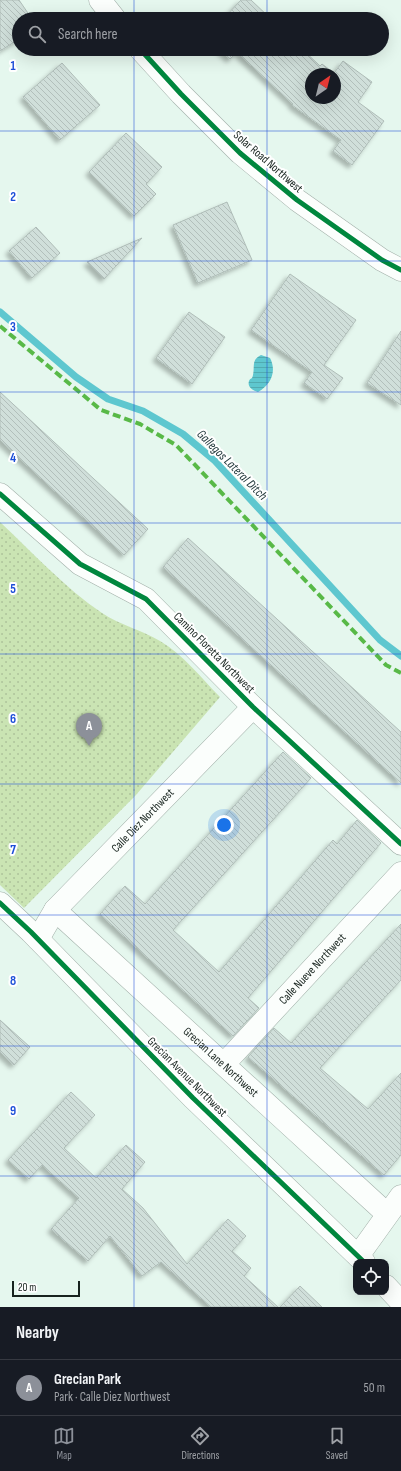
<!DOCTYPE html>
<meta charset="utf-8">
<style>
:root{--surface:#171b24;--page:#20242c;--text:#f1f3f6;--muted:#9ea1a6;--line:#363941;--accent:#8c9099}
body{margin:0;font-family:"Sofia Sans Condensed",sans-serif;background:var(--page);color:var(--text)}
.controls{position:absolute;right:12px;bottom:12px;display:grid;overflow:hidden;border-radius:8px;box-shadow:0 4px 16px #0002}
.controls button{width:36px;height:36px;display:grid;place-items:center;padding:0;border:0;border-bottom:1px solid var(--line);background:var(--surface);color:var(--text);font:20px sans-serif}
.compass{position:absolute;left:305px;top:68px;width:36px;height:36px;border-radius:50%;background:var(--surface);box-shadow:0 4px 16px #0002;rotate:35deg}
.scale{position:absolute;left:12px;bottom:10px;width:68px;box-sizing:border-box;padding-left:4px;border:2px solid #17231e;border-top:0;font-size:11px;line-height:14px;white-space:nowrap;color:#17231e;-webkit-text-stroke:3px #fff;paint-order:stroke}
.you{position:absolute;left:224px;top:825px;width:14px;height:14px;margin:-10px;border:3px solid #fff;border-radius:50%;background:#1a73e8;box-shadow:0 0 0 6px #1a73e833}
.badge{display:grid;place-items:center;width:26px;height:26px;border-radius:50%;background:var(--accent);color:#fff;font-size:13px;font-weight:700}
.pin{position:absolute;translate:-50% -33px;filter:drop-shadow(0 1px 2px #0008)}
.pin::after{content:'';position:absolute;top:21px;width:14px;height:12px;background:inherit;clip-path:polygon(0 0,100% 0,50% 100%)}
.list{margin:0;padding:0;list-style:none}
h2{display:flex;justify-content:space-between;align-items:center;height:52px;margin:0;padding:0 16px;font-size:17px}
h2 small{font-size:13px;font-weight:400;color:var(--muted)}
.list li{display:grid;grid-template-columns:26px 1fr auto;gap:12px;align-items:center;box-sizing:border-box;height:56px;padding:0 16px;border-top:1px solid var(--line)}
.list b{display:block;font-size:15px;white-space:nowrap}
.list p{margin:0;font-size:13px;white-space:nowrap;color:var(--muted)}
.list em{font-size:13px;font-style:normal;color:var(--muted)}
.icon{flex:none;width:22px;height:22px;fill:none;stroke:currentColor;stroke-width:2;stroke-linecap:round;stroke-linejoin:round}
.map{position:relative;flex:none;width:401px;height:1307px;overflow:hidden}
.search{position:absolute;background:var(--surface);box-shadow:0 4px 16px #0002;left:12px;right:12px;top:12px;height:44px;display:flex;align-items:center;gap:10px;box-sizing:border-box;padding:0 14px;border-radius:22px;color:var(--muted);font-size:15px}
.sheet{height:108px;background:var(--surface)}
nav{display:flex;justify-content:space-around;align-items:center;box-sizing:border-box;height:56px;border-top:1px solid var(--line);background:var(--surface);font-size:11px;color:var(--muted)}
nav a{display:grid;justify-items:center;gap:2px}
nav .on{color:var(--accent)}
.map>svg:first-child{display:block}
</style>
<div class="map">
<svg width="401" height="1307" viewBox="0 0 401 1307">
<defs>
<pattern id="grass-dots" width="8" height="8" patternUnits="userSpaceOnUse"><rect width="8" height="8" fill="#cae4b3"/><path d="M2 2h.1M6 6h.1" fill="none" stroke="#adc39a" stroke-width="1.8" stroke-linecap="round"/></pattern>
<pattern id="water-rules" width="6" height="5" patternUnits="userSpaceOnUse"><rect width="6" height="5" fill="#5ec7cf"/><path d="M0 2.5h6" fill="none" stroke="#51abb1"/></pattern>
<pattern id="building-back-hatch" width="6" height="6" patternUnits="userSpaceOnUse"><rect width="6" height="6" fill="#d0dfda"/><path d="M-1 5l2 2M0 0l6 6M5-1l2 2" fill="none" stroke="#b2bfbb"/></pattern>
<filter id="shadow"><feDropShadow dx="-3.5" dy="3.5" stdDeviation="2" flood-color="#0004"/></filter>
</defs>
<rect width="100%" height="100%" fill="#e5f7ee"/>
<!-- grass -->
<path fill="url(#grass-dots)" d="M 0,522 C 32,552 66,589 102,613 C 120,625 142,630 160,641 C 183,654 202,679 220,697 L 136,795 L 24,908 L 0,885 Z"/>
<!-- water -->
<path fill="url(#water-rules)" d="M 261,355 L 270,358 C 277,371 271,385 258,392 C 253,391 247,387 249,381 C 251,377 252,380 253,375 C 255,366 251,360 261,355 Z"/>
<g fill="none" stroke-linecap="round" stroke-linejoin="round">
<!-- stream -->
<path stroke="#5ec7cf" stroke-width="7" d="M 0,312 L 76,377 L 108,399 L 143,411 L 183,434 L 214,460 L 380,640 L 401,656"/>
</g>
<!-- building -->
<path fill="url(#building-back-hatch)" stroke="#afbdb8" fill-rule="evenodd" filter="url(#shadow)" d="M 0,0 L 19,0 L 32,19 L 19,19 L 19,39 L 0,51 Z
M 241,0 L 251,0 L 271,19 L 223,19 Z
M 219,49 L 302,49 L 320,66 L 322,64 L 334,73 L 343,61 L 372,82 L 358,102 L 384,121 L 352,165 L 333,151 L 341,140 L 292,105 L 293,104 L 237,52 L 230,59 ZM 311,74 L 335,74 L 335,98 L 311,98 Z
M 62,63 L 100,105 L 60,140 L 23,97 Z
M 126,133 L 162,167 L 146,184 L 156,194 L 134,216 L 89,172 Z
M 227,202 L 252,260 L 198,283 L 173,225 Z
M 36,227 L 60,253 L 32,278 L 9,251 Z
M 142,238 L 104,279 L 87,262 Z
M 290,274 L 356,320 L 324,365 L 343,378 L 327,399 L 304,383 L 312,372 L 251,330 Z
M 189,312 L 225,337 L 192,384 L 156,358 Z
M 401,331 L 401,405 L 367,383 Z
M 0,392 L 148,529 L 124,555 L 0,440 Z
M 188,538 L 401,732 L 401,783 L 163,567 Z
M 283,752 L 311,778 L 173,930 L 219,972 L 333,840 L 337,844 L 357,820 L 381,843 L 248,998 L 259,1008 L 233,1036 L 100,914 L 125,886 L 145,904 Z
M 401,924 L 401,980 L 320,1068 L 368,1109 L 401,1073 L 401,1155 L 384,1175 L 248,1057 L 274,1028 L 291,1043 Z
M 0,1020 L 30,1047 L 14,1065 L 0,1052 Z
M 71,1092 L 95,1115 L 64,1148 L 96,1178 L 126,1145 L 145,1162 L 122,1189 L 143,1208 L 187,1264 L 228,1219 L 246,1236 L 232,1251 L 251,1268 L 244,1276 L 278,1307 L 211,1307 L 161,1262 L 142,1276 L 110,1236 L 88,1261 L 51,1229 L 79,1198 L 42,1165 L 29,1179 L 8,1160 Z
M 300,1286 L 322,1307 L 280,1307 Z"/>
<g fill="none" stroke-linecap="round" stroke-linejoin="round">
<!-- minor casing -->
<g stroke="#a1afa8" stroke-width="23">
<g id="minor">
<path d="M 100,0 L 115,19"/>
<path d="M 140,49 L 181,94 L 240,153 L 297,200 L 382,260 L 401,270"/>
<path d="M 0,494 L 80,564 L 146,599 L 253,707 L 401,844"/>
<path d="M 0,903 L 31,932 L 193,1098 L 364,1262"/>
<path id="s1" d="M 55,910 L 387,1214"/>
<path id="s2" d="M 38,939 L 55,910 L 253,707"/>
<path id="s3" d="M 224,1064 L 401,873"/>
<path d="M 358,1256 L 401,1196"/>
<path d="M 386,1286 L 401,1302"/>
</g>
</g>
<!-- minor -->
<use href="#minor" stroke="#fbfefc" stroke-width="22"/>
<!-- quiet -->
<path stroke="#58b947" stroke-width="4" stroke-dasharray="8 4" stroke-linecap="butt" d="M 0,326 L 101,410 L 140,424 L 176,445 L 386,665 L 401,673"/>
<!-- cycleway casing -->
<g stroke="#fff" stroke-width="8">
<path id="cycleway" d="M 140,49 L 181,94 L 240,153 L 297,200 L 382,260 L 401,270
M 0,494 L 80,564 L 146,599 L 253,707 L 401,844
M 0,903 L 31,932 L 193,1098 L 364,1262"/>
</g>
<!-- cycleway -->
<use href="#cycleway" stroke="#00873e" stroke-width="5"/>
</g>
<!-- grid -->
<path fill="none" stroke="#1d4ed8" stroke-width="1" stroke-opacity="0.55" d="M 134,0 L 134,19M 267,0 L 267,19M 134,49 L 134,1307M 267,49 L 267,1307M 0,131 L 401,131M 0,261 L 401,261M 0,392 L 401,392M 0,523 L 401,523M 0,654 L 401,654M 0,784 L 401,784M 0,915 L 401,915M 0,1046 L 401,1046M 0,1176 L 401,1176"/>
<g text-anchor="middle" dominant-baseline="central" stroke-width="4" stroke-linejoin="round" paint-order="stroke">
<!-- street labels -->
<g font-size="12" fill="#17231e" stroke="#fff">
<text transform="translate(268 162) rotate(41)">Solar Road Northwest</text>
<text transform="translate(214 653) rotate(45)">Camino Floretta Northwest</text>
<text stroke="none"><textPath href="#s2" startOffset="159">Calle Diez Northwest</textPath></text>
<text stroke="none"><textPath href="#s3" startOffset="130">Calle Nueve Northwest</textPath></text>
<text stroke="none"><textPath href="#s1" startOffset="225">Grecian Lane Northwest</textPath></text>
<text transform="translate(187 1077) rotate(45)">Grecian Avenue Northwest</text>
</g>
<!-- water labels -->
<g font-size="13" font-style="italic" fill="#1b3235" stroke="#fff">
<text transform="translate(232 465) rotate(45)">Gallegos Lateral Ditch</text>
</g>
</g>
<g font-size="13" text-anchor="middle" font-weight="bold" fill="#1d4ed8" stroke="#fff" stroke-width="4" stroke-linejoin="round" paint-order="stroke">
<text x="13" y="70">1</text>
<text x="13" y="201">2</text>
<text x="13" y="331">3</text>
<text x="13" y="462">4</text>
<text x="13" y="593">5</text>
<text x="13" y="723">6</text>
<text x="13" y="854">7</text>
<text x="13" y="985">8</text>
<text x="13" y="1115">9</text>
</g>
</svg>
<div class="controls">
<button><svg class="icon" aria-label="locate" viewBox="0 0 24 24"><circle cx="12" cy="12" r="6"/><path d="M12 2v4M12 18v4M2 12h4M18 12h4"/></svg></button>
</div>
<svg class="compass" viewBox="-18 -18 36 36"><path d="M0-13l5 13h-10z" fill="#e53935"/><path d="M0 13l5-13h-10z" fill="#9ea1a6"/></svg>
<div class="scale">20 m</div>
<div class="you"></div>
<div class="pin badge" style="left:89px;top:746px">A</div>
<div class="search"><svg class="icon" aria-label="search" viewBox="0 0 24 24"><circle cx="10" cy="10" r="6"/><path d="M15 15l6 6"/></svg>Search here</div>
</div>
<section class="sheet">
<h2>Nearby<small></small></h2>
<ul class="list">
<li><span class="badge">A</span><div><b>Grecian Park</b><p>Park · Calle Diez Northwest</p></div><em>50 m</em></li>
</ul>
</section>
<nav>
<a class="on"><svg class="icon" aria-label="map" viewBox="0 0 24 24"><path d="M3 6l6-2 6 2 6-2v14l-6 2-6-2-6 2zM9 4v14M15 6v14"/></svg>Map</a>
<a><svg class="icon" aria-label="directions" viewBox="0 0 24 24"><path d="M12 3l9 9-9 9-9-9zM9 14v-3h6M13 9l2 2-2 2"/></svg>Directions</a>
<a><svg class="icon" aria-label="saved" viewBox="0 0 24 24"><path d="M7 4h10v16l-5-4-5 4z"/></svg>Saved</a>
</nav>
